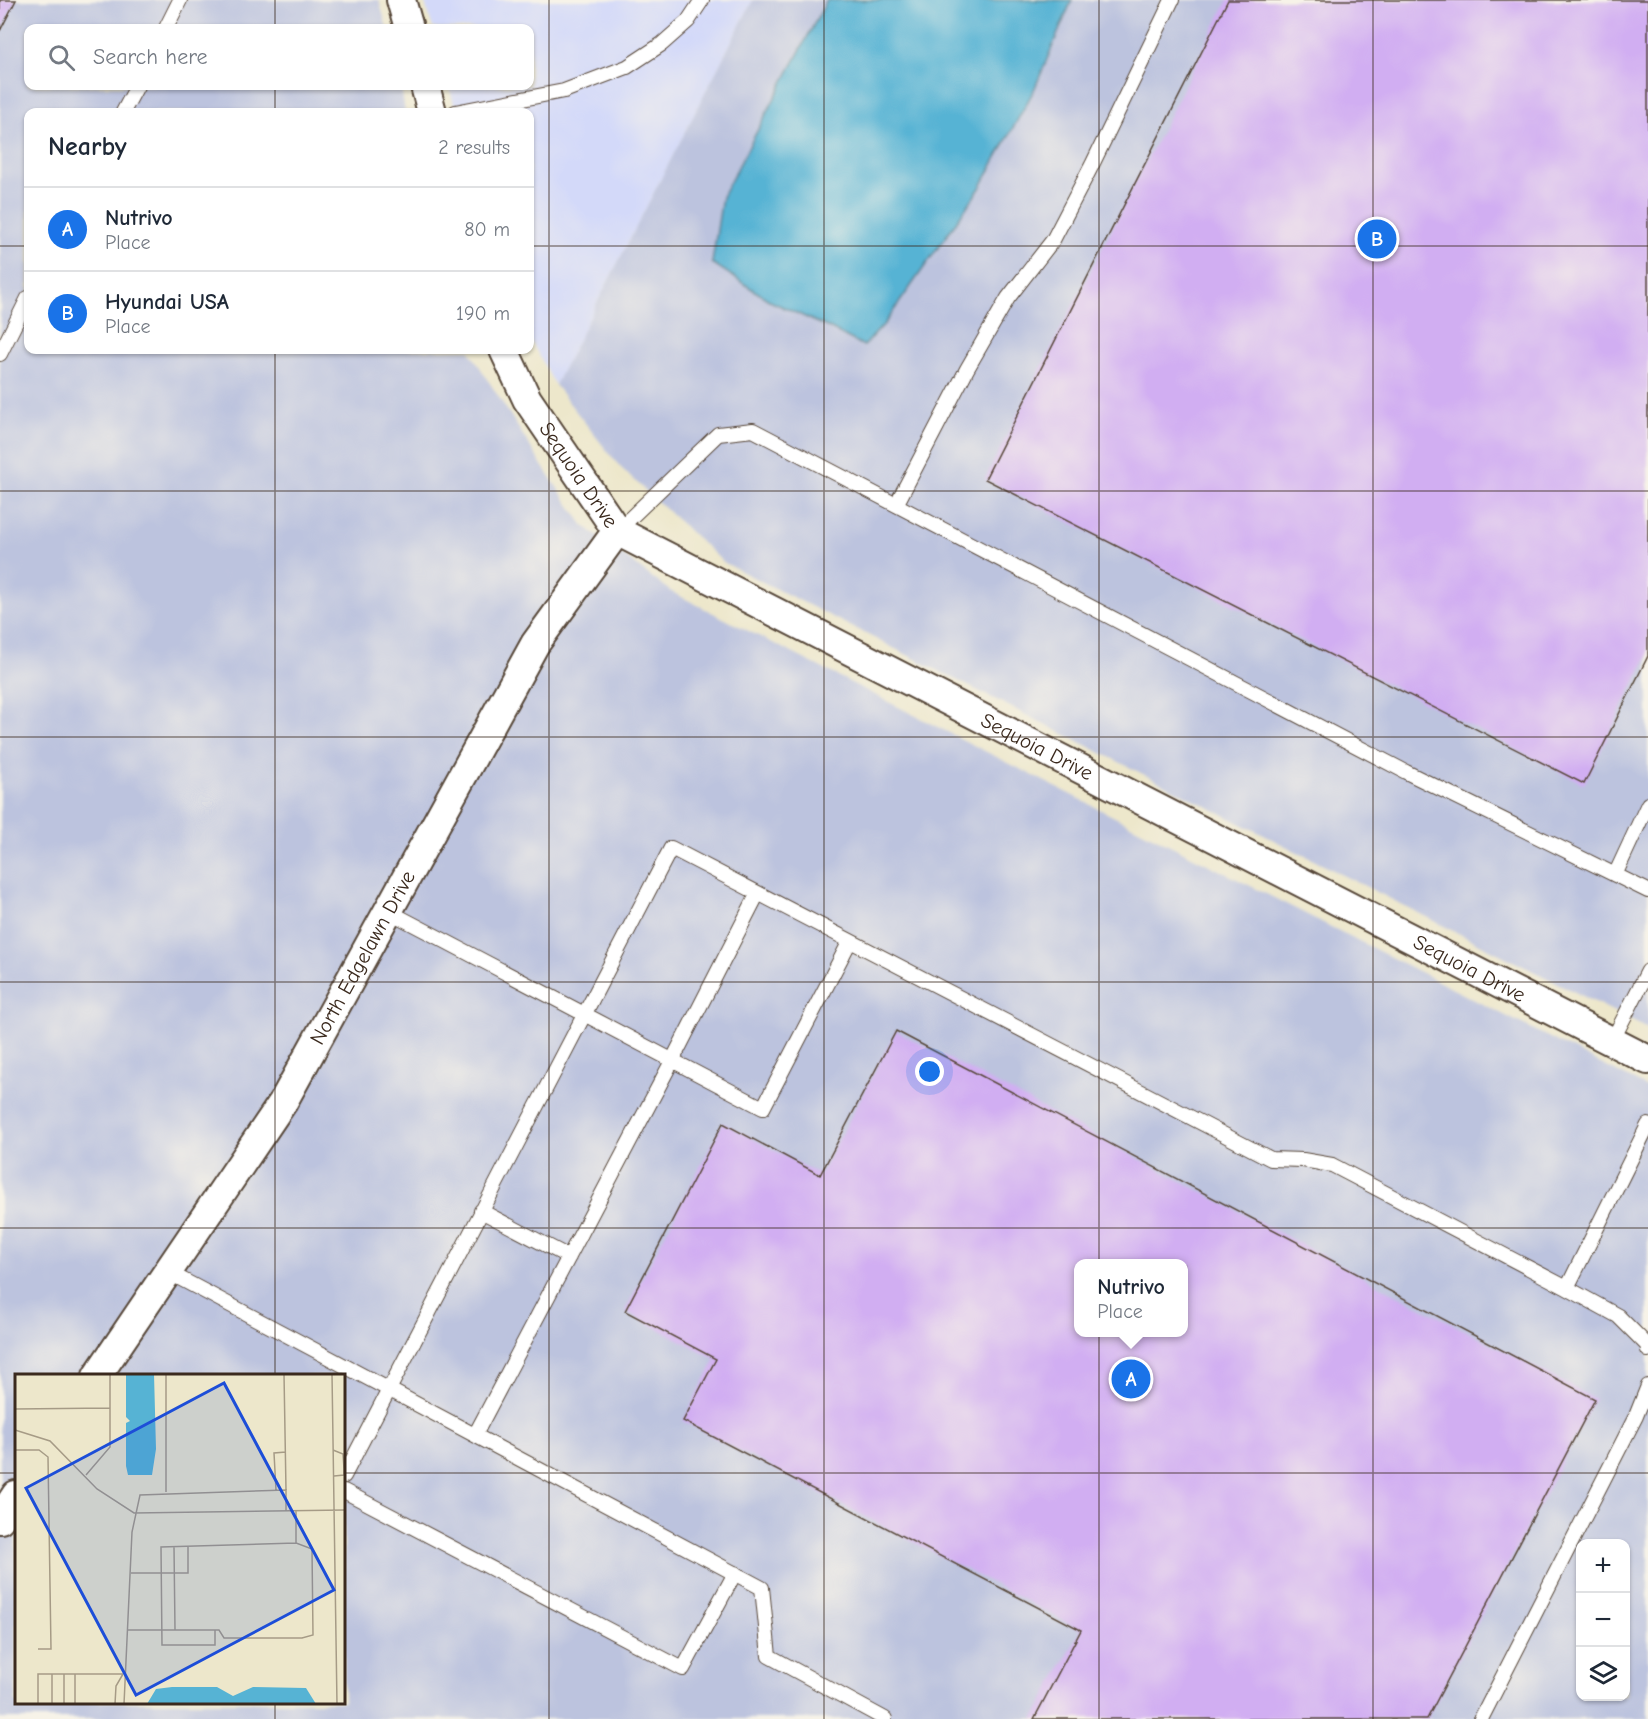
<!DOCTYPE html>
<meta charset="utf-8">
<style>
:root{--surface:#fff;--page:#f2f2f3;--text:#1f2937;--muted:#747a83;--line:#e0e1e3;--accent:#1a73e8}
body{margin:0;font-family:"Comic Neue",sans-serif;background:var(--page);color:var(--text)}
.controls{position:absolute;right:18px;bottom:18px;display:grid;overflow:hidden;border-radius:12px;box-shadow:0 2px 4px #0004}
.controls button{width:54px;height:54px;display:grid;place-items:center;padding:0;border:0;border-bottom:2px solid var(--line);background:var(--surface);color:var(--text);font:30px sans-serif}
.you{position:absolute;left:930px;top:1072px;width:21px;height:21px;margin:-15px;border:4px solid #fff;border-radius:50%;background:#1a73e8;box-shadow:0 0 0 9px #1a73e833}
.badge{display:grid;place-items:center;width:39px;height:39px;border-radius:50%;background:var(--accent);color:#fff;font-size:20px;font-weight:700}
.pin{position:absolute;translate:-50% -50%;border:3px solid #fff;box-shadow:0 2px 6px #0006}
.popup{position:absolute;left:1074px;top:1259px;width:114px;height:78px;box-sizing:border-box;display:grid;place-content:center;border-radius:12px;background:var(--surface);filter:drop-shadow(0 2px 4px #0005);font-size:20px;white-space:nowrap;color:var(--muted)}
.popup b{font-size:22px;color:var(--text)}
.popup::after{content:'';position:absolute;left:50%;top:100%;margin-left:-12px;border:12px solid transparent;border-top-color:var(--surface)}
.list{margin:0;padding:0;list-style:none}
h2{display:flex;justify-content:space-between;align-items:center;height:78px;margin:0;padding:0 24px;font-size:26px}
h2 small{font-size:20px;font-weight:400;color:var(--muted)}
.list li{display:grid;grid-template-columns:39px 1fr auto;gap:18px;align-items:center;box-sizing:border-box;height:84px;padding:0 24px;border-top:2px solid var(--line)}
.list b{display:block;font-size:22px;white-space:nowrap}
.list p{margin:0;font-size:20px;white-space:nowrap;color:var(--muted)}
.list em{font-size:20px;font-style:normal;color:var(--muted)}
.icon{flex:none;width:33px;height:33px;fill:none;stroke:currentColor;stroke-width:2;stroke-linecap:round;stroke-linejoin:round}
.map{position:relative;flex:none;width:1648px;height:1719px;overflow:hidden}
.search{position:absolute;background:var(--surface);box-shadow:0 2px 4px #0004;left:24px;top:24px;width:510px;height:66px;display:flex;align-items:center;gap:15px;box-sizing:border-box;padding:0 21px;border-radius:12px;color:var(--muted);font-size:22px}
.panel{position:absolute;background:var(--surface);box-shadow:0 2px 4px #0004;left:24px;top:108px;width:510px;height:246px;border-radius:12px}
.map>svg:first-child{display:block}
</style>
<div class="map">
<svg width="1648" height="1719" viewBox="0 0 1648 1719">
<rect width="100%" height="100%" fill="#f7f3e8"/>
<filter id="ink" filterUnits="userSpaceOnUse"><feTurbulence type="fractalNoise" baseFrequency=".0167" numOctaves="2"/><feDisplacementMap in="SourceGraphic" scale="12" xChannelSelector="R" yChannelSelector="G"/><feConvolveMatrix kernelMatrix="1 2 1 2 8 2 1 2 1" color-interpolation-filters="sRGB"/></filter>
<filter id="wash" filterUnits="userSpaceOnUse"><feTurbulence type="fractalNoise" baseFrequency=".008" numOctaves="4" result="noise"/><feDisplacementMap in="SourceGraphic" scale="24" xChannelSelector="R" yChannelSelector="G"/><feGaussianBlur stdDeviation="1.35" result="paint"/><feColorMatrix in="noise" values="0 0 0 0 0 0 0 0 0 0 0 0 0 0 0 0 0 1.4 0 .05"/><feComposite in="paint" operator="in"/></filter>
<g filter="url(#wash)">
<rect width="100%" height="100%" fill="#ede7cb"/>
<!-- built -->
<path fill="#d3d9f9" d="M 424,0 L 753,0 L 555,385 L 530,339 L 530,112 L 456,112 L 449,86 L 530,86 L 530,28 L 433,28 Z"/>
<!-- industrial -->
<path fill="#bcc3de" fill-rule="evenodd" d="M 0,0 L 379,0 L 387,28 L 28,28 L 28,86 L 401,86 L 405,112 L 28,112 L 28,350 L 469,350 L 543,467 L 584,526 L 670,591 L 1648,1088 L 1648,1719 L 0,1719 ZM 1078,1264 L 1184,1264 L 1184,1332 L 1078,1332 ZM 16,1376 L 344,1376 L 344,1702 L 16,1702 ZM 1580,1544 L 1626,1544 L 1626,1696 L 1580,1696 Z
M 753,0 L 1648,0 L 1648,1029 L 723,562 L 620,467 L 555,385 Z"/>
<!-- water -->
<path fill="#56b3d4" stroke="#486e79" stroke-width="1.5" d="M 827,0 L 1072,0 L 1034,90 L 980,188 L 885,323 L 864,346 L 827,327 L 772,302 L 712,263 L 722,197 Z"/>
<g id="blocks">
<!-- building -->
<path fill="#d1aef2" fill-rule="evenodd" d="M 0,0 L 16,0 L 0,31 Z
M 1228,0 L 1648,0 L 1648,656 L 1584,784 L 985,479 Z
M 896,1031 L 1595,1399 L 1427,1719 L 1034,1719 L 1081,1630 L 683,1421 L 716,1359 L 625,1311 L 723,1123 L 820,1175 ZM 1078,1264 L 1184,1264 L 1184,1332 L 1078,1332 Z"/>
</g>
</g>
<g filter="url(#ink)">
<use href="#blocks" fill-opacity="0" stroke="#564638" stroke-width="1.5"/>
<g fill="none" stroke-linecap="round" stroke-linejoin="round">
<!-- lane casing -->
<g stroke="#564638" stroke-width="16">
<path id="lane" d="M 166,28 L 180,0
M 123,112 L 137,86
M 455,112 L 564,91 L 627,67 L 662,44 L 688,21 L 702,0
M 0,354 L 28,298
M 896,505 L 967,369 L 1008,298 L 1053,240 L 1092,165 L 1172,0
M 617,531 L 718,434 L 753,430 L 1406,772 L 1648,891
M 1615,875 L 1648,804
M 388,911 L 763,1108 L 850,941
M 1612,1041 L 1648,971
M 1648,1125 L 1567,1288 L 1618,1316 L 1647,1345 L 1648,1350
M 481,1211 L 569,1257
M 168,1272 L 762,1588 L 769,1656 L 885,1719
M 475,1435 L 672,1061 L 758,893
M 344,1476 L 671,848 L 1271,1159 L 1303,1160 L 1332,1165 L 1567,1288
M 344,1491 L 683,1669 L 735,1573
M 1481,1719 L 1636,1416 L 1648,1386"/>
</g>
<!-- street casing -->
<g stroke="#564638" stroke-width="32">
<g id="street">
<path d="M 401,0 L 409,28"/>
<path d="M 425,86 L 432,112"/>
<path id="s1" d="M 504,350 L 527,399 L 617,531 L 1648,1060"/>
<path id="s2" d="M 97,1376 L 283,1102 L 535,644 L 617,531"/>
<path d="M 0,1519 L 16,1495"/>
</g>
</g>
<!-- lane -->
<use href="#lane" stroke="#fff" stroke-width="14"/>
<!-- street -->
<use href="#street" stroke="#fff" stroke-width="28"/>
</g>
</g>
<!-- grid -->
<path fill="none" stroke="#3b2a1e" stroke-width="1.5" stroke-opacity="0.55" d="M 275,0 L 275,28M 549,0 L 549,1719M 824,0 L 824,1719M 1099,0 L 1099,1719M 1373,0 L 1373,1719M 275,86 L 275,112M 0,246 L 28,246M 530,246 L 1648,246M 275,350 L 275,1376M 0,491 L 1648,491M 0,737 L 1648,737M 0,982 L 1648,982M 0,1228 L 1648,1228M 0,1473 L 16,1473M 344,1473 L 1648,1473M 275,1702 L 275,1719"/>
<g text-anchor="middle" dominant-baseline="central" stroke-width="4.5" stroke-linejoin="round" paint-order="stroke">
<!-- street labels -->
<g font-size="21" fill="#3b2a1e" stroke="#f7f3e8">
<text stroke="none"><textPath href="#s1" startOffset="146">Sequoia Drive</textPath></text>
<text stroke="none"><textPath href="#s1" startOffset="686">Sequoia Drive</textPath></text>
<text stroke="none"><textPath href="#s2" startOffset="496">North Edgelawn Drive</textPath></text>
<text stroke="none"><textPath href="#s1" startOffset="1172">Sequoia Drive</textPath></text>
</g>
</g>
<!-- overview -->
<g transform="translate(15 1374)">
<rect width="330" height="330" fill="#ede7cb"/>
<path d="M 111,0 L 139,0 L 141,75 L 137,101 L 113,101 L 111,92 L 111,49 L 115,47 L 111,43 ZM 157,313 L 202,313 L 218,322 L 238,313 L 291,314 L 301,330 L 132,330 L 141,315 Z" fill="#56b3d4"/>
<path fill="none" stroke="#a69b86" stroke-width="1.5" d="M 269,0 L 271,116M 317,0 L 322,330M 0,35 L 95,34M 0,56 L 35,67 L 82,115 L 119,139 L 330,136M 0,76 L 24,76 L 33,83 L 36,275 L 23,275M 318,76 L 328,80 L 329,95 L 329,101 L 319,102M 71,101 L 95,73 L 95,0M 261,116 L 259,79 L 271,78M 151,118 L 151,0M 159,173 L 160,256M 116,199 L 173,199 L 173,173M 113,256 L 204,256 L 209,264 L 287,264 L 298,261 L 297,175 L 281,169 L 281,136M 200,256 L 200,271 L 147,271 L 146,173 L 281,169M 37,300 L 37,330M 49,300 L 49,330M 60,300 L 60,330M 23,330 L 23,300 L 108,300M 100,330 L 101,312 L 108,300M 109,330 L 117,158 L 125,121 L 271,116 L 271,137"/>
<path fill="#1d4ed8" fill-opacity="0.15" stroke="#1d4ed8" stroke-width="3" d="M 209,9 L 319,216 L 121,321 L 11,114 Z"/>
<rect width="330" height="330" fill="none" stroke="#3b2a1e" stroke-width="3"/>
</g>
</svg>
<div class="controls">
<button>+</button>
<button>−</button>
<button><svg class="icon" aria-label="layers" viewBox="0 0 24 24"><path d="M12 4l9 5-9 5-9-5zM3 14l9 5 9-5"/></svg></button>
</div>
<div class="you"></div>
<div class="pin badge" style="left:1131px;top:1379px">A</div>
<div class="popup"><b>Nutrivo</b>Place</div>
<div class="pin badge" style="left:1377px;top:239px">B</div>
<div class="search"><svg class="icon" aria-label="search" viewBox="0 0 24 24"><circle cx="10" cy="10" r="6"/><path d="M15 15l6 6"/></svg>Search here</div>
<section class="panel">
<h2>Nearby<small>2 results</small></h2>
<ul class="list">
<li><span class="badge">A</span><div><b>Nutrivo</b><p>Place</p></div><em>80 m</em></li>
<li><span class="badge">B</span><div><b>Hyundai USA</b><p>Place</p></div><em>190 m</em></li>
</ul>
</section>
</div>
